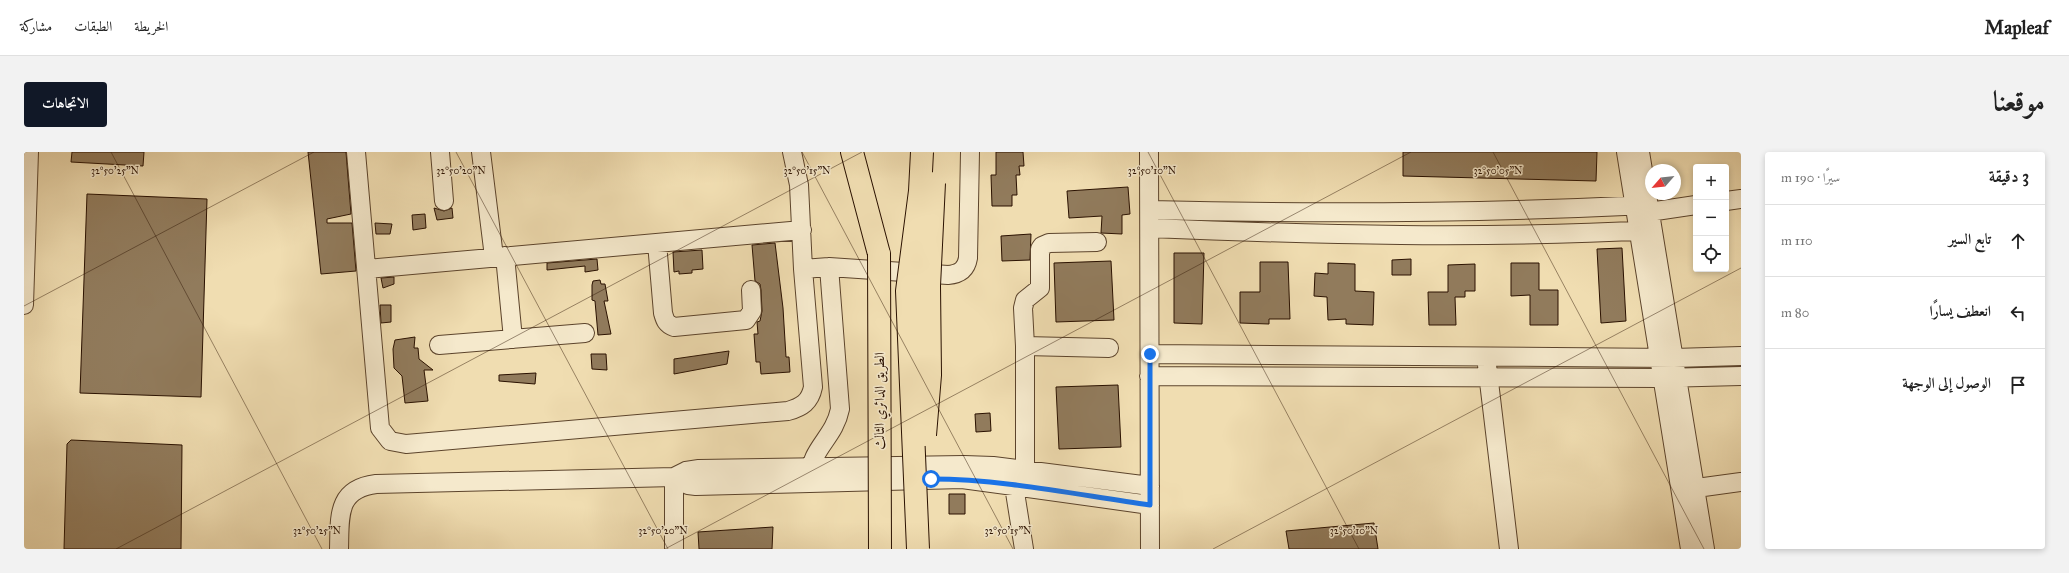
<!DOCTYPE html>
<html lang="ar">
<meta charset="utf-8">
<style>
:root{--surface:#fff;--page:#f2f2f2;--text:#222;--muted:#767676;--line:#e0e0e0;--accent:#111827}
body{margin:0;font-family:"IM FELL Great Primer",Amiri,serif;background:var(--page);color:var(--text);direction:rtl}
.controls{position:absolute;right:12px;top:12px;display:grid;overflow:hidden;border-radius:4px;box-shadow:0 2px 6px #0003}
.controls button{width:36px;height:36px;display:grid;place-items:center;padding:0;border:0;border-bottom:1px solid var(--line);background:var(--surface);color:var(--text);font:20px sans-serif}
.compass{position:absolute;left:1621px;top:12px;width:36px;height:36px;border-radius:50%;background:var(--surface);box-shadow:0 2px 6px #0003;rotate:242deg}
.stop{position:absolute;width:12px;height:12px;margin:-9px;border:3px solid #1a73e8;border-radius:50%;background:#fff}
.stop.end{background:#1a73e8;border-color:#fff;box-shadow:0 1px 4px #0008}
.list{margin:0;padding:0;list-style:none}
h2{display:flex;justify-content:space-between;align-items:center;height:52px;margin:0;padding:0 16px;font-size:17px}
h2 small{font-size:13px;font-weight:400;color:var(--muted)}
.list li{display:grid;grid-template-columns:26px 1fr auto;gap:12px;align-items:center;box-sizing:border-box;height:72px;padding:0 16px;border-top:1px solid var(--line)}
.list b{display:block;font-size:15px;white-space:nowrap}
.list em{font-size:13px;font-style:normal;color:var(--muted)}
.icon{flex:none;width:22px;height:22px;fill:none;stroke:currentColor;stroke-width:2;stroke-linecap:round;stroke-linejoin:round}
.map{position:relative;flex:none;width:1717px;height:397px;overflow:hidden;direction:ltr;border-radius:4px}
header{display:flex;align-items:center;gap:24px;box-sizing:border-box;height:56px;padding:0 20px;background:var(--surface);border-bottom:1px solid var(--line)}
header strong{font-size:19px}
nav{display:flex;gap:22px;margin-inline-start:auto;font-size:14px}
.intro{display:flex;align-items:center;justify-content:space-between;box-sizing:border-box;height:96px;padding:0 24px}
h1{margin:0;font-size:28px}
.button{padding:10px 18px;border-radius:4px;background:var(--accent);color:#fff;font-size:14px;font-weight:700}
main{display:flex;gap:24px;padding:0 24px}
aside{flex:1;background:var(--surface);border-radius:4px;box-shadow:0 2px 6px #0003}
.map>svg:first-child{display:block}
</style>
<header>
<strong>Mapleaf</strong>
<nav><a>الخريطة</a><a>الطبقات</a><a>مشاركة</a></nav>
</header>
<div class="intro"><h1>موقعنا</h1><a class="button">الاتجاهات</a></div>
<main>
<aside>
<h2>3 دقيقة<small>سيرًا · 190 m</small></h2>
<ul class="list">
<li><svg class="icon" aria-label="ahead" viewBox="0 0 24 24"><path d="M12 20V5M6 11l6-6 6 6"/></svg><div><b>تابع السير</b></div><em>110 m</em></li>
<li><svg class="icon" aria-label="left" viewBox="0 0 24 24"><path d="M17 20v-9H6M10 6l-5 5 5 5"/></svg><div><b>انعطف يسارًا</b></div><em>80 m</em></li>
<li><svg class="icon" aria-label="arrive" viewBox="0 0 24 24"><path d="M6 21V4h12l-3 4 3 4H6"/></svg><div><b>الوصول إلى الوجهة</b></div></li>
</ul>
</aside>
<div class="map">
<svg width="1717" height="397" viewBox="0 0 1717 397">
<rect width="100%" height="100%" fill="#f0ddb1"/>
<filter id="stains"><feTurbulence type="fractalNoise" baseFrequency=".005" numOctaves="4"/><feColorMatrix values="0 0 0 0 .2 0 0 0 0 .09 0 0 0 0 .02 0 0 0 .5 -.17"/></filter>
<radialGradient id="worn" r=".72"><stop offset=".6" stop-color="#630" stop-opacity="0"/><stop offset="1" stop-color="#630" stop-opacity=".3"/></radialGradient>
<!-- building -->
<path fill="#917b5c" stroke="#2a1100" d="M 48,0 L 120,0 L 119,14 L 47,10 Z
M 284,0 L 322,0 L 327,62 L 303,67 L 303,71 L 328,71 L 332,119 L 297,122 Z
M 972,0 L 999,0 L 1000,14 L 995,14 L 996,23 L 992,23 L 993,43 L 988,43 L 988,54 L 968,54 L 967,23 L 972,23 Z
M 1379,0 L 1573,0 L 1572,29 L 1379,24 Z
M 1104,35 L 1106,62 L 1098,63 L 1098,82 L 1077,81 L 1078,64 L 1045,66 L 1043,39 Z
M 63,42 L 183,47 L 177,245 L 56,241 Z
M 410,56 L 420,59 L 428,56 L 429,66 L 413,68 Z
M 401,62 L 402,76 L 389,78 L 388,63 Z
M 351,71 L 368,72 L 366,82 L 352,82 Z
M 1007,82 L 1006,108 L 978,109 L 977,84 Z
M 751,91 L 759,156 L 762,205 L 765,205 L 766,220 L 737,222 L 736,210 L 732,210 L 730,182 L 734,182 L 733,170 L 736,169 L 738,159 L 737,138 L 736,132 L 731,129 L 728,93 Z
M 1598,96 L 1602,169 L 1577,171 L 1573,97 Z
M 678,98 L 679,117 L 668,118 L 668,121 L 655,122 L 655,119 L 650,120 L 649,100 Z
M 1150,101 L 1180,101 L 1178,172 L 1150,171 Z
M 573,107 L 574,118 L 561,120 L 561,114 L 523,118 L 523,111 Z
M 1387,107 L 1387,123 L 1368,123 L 1368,108 Z
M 1087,109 L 1090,168 L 1032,170 L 1030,111 Z
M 1236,110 L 1264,110 L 1266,167 L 1245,167 L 1245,172 L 1216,171 L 1216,140 L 1236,140 Z
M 1304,111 L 1331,112 L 1331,139 L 1350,140 L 1349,173 L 1322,172 L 1322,167 L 1304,168 L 1303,145 L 1290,144 L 1291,121 L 1304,122 Z
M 1487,111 L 1515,111 L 1515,138 L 1534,138 L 1534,173 L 1506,173 L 1506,143 L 1487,144 Z
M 1451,112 L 1451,139 L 1441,139 L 1441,145 L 1431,145 L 1432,173 L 1405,173 L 1404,140 L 1424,140 L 1424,113 Z
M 370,125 L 370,132 L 359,136 L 357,126 Z
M 576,128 L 577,132 L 581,132 L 584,149 L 580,149 L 587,182 L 574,183 L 571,149 L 568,148 L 568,133 L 569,129 Z
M 356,153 L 367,153 L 367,170 L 357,171 Z
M 391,185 L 390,196 L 394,196 L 395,207 L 409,218 L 400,218 L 404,249 L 381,251 L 378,224 L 370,216 L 369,197 L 371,188 Z
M 705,199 L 703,212 L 650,222 L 650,207 Z
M 567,202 L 582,202 L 583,218 L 568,217 Z
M 512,221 L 511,232 L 475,229 L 475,223 Z
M 1094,233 L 1097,295 L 1035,297 L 1032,235 Z
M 966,261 L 967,279 L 952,280 L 951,262 Z
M 47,288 L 158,293 L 157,397 L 40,397 L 43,292 Z
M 925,342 L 941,342 L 941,362 L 925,362 Z
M 1350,371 L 1354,397 L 1265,397 L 1262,379 Z
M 749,375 L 748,397 L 675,397 L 674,380 Z"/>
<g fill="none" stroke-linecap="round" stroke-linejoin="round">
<!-- minor casing -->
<g stroke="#5c442c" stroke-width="20">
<path id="minor" d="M 332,0 L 356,276 L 366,289 L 382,292 L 764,259 C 778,255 786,250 789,235 L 779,117 L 775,33 L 768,0
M 416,0 L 420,49
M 457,0 L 470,105
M 1125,0 L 1126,397
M 1602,0 L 1666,397
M 1616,0 L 1681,397
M 1702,49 L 1717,47
M 1126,58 C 1292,62 1458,61 1624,53
M 1625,60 L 1672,53
M 1126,76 C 1293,83 1461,87 1628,78
M 633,91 L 639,161 C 641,168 642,172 650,175 L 722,168 L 728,159 L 727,138
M 481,104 L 489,187
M 343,117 L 778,78
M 779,117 L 805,115 L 924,123 C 935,122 942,118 944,106 L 946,0
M 0,153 L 5,0
M 415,193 L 561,181
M 1001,194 L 1085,196
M 1126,202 L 1650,206 L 1717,204
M 1463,213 L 1485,397
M 1125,224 L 1638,226 L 1717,224
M 1001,318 L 1001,194 L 999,156 L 1001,148 L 1016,136 L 1016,97 L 1018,94 L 1025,91 L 1073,90
M 650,325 L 664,333 L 672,334 L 938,327 L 1126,353
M 650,325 L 650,397
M 786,326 C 786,296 810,287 816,257 L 805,115
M 990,334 L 1000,397
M 1658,338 L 1717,330
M 315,397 C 316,365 312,337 352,332 L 650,325 L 662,319 L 675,317 L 940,313 L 969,314 L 1126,334"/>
</g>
<!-- highway casing -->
<g stroke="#2a1100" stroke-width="24">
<path id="highway" d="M 828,0 L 855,102"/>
</g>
<!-- minor -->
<use href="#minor" stroke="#f5e9cc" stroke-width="18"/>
<!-- highway -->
<use href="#highway" stroke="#f0ddb1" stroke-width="22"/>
<!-- highway-bridge casing -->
<g stroke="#2a1100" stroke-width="24" stroke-linecap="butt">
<path id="highway-bridge" d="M 855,102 L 856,397
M 901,283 L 906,223 L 905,134 L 910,31
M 894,397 L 883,139 L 896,39 L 898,0"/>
</g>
<!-- highway-bridge -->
<use href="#highway-bridge" stroke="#f0ddb1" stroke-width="22"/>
</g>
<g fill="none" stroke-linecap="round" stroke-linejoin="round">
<!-- route -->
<path stroke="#1a73e8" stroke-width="5" d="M 907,327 C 980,327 1054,343 1126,353 L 1126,202"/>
</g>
<!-- ticks -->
<path fill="none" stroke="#2a1100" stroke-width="1" stroke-opacity="0.45" d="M 87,0 L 298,397M 432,0 L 644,397M 778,0 L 989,397M 1124,0 L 1335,397M 1469,0 L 1680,397M 0,154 L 290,0M 92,397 L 838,0M 641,397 L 1387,0M 1189,397 L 1717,116"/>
<g text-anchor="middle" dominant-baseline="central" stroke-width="3" stroke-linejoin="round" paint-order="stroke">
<!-- street labels -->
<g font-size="14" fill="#2a1100" stroke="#f5e9cc">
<text transform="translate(855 249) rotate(-90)">الطريق الدائري الثالث</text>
</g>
</g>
<g font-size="10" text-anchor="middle" fill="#2a1100" stroke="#f5e9cc" stroke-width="3" stroke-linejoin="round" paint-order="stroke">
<text x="91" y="22">32°50'25"N</text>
<text x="437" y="22">32°50'20"N</text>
<text x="783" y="22">32°50'15"N</text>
<text x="1128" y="22">32°50'10"N</text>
<text x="1474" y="22">32°50'05"N</text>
<text x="293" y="382">32°50'25"N</text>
<text x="639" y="382">32°50'20"N</text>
<text x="984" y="382">32°50'15"N</text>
<text x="1330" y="382">32°50'10"N</text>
</g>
<rect width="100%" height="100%" filter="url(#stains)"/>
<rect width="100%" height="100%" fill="url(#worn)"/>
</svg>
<div class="controls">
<button>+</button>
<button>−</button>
<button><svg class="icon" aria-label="locate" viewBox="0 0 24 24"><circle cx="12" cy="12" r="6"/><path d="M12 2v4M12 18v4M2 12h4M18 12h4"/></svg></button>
</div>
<svg class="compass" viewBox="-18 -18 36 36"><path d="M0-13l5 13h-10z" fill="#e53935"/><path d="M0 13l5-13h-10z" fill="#767676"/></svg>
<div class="stop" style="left:907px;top:327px"></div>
<div class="stop end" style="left:1126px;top:202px"></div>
</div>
</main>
